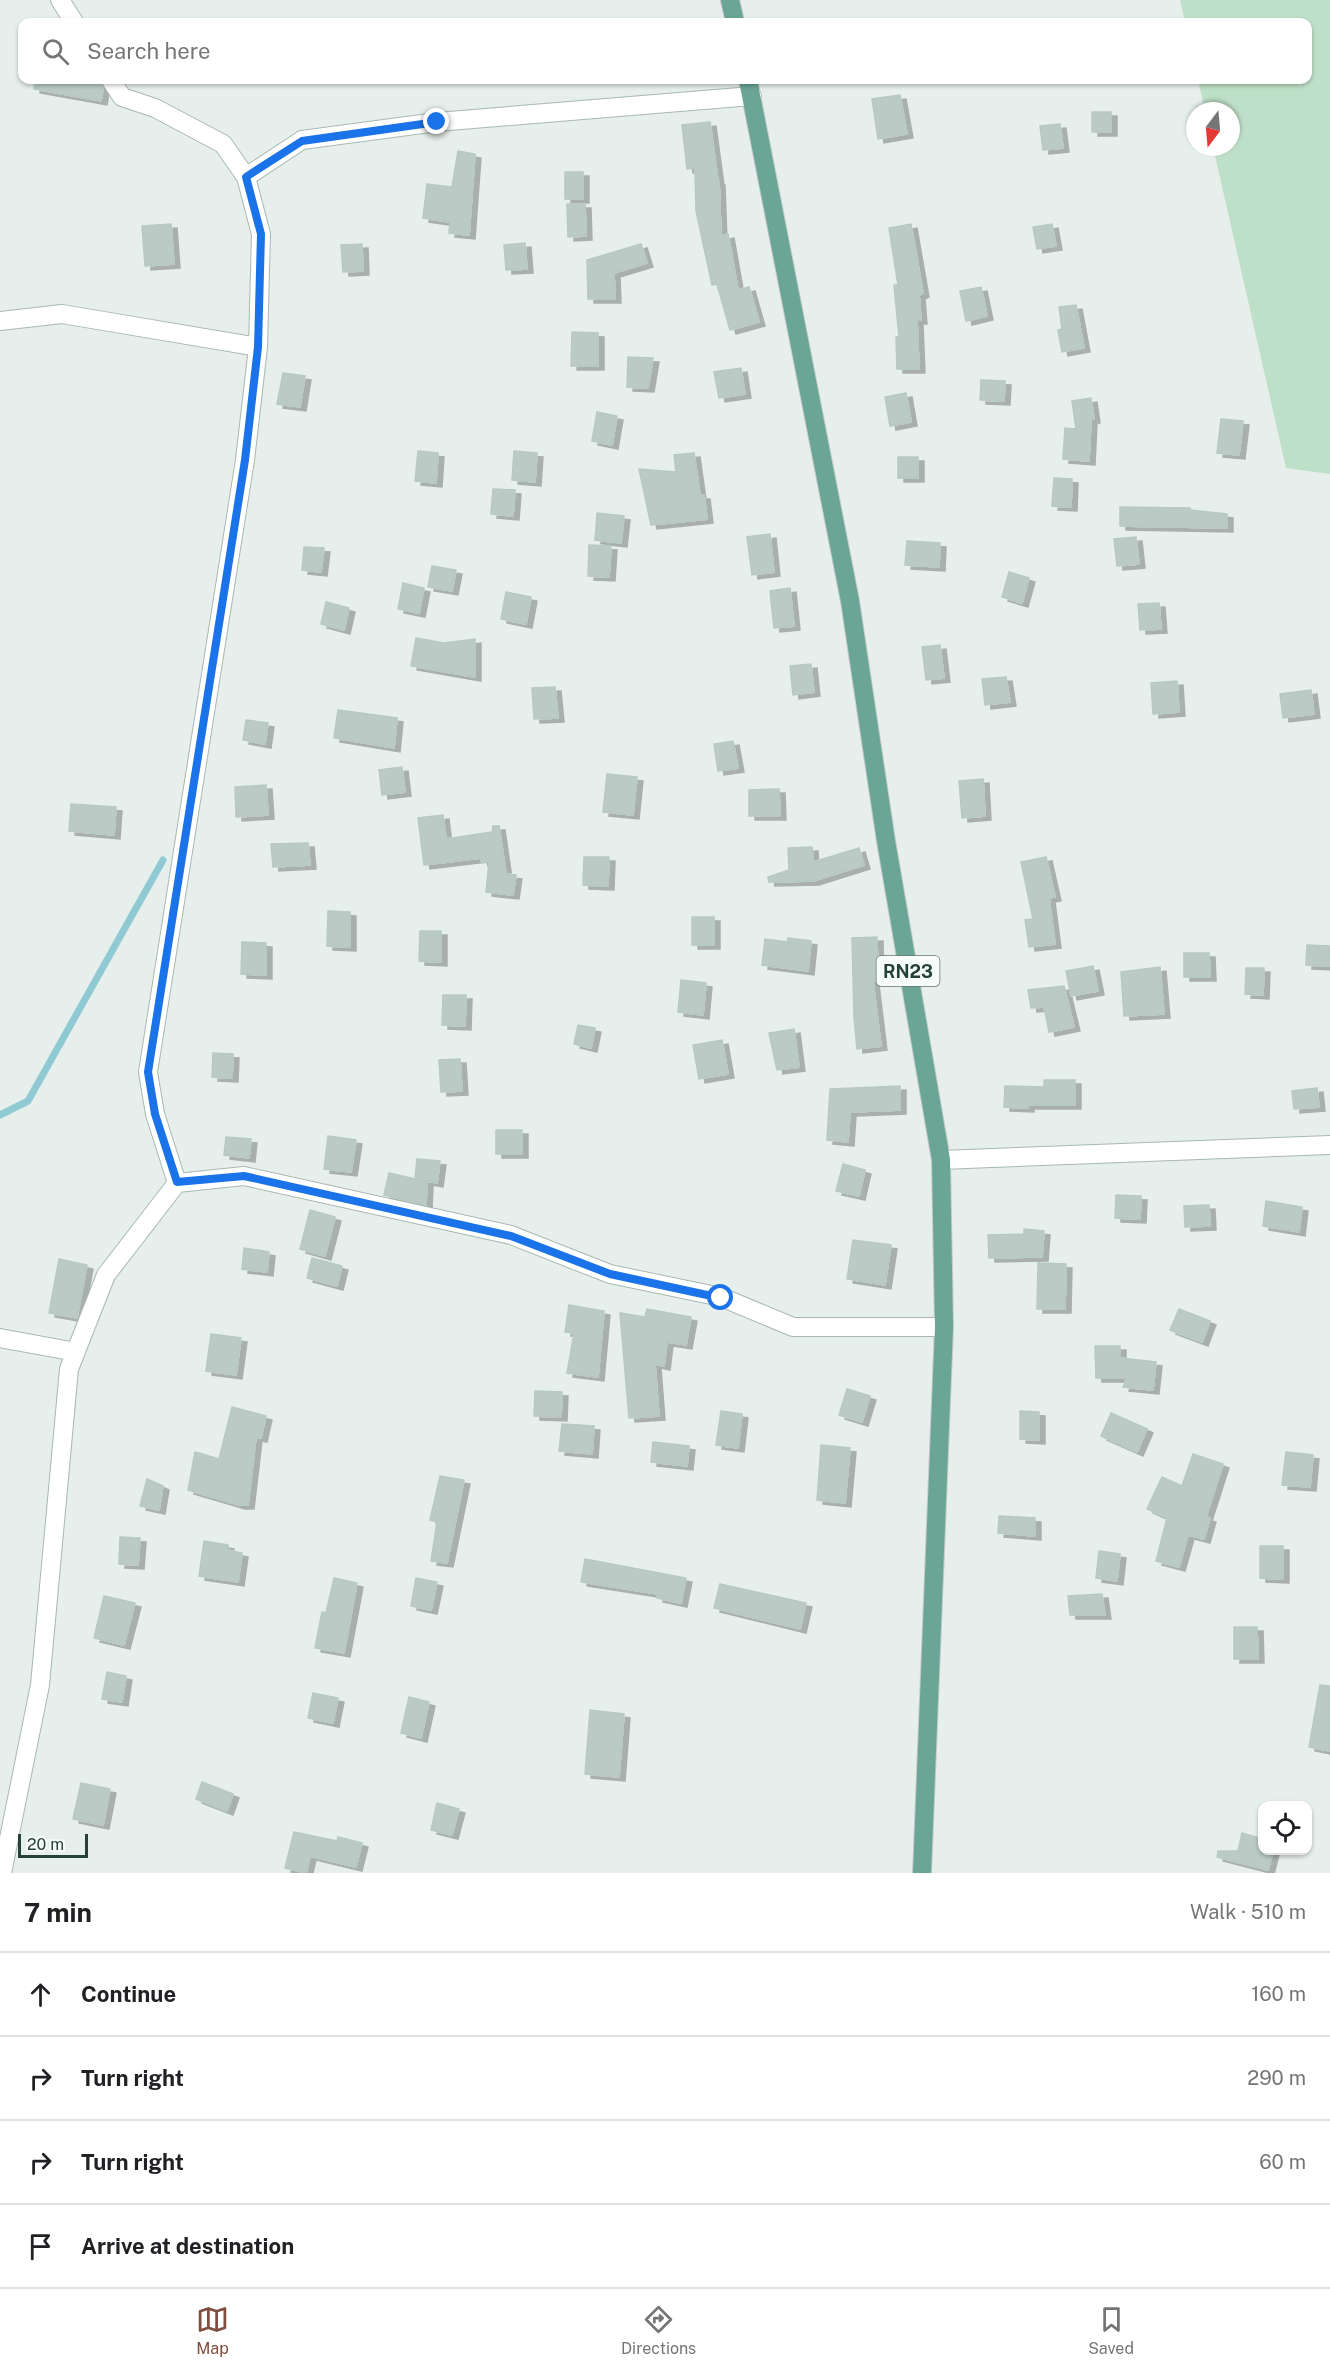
<!DOCTYPE html>
<meta charset="utf-8">
<style>
:root{--surface:#fff;--page:#f2f2f2;--text:#202124;--muted:#757577;--line:#e0e0e0;--accent:#7f4e3f}
body{margin:0;font-family:"Public Sans",sans-serif;background:var(--page);color:var(--text)}
.controls{position:absolute;right:18px;bottom:18px;display:grid;overflow:hidden;border-radius:12px;box-shadow:0 2px 4px #0004}
.controls button{width:54px;height:54px;display:grid;place-items:center;padding:0;border:0;border-bottom:2px solid var(--line);background:var(--surface);color:var(--text);font:30px sans-serif}
.compass{position:absolute;left:1186px;top:102px;width:54px;height:54px;border-radius:50%;background:var(--surface);box-shadow:0 2px 4px #0004;rotate:196deg}
.scale{position:absolute;left:18px;bottom:15px;width:70px;box-sizing:border-box;padding-left:6px;border:3px solid #24423a;border-top:0;font-size:16px;line-height:21px;white-space:nowrap;color:#24423a;-webkit-text-stroke:4px #f7fbf9;paint-order:stroke}
.stop{position:absolute;width:18px;height:18px;margin:-14px;border:4px solid #1a73e8;border-radius:50%;background:#fff}
.stop.end{background:#1a73e8;border-color:#fff;box-shadow:0 2px 6px #0008}
.list{margin:0;padding:0;list-style:none}
h2{display:flex;justify-content:space-between;align-items:center;height:78px;margin:0;padding:0 24px;font-size:26px}
h2 small{font-size:20px;font-weight:400;color:var(--muted)}
.list li{display:grid;grid-template-columns:39px 1fr auto;gap:18px;align-items:center;box-sizing:border-box;height:84px;padding:0 24px;border-top:2px solid var(--line)}
.list b{display:block;font-size:22px;white-space:nowrap}
.list em{font-size:20px;font-style:normal;color:var(--muted)}
.icon{flex:none;width:33px;height:33px;fill:none;stroke:currentColor;stroke-width:2;stroke-linecap:round;stroke-linejoin:round}
.map{position:relative;flex:none;width:1330px;height:1873px;overflow:hidden}
.search{position:absolute;background:var(--surface);box-shadow:0 2px 4px #0004;left:18px;right:18px;top:18px;height:66px;display:flex;align-items:center;gap:15px;box-sizing:border-box;padding:0 21px;border-radius:12px;color:var(--muted);font-size:22px}
.sheet{height:414px;background:var(--surface)}
nav{display:flex;justify-content:space-around;align-items:center;box-sizing:border-box;height:84px;border-top:2px solid var(--line);background:var(--surface);font-size:16px;color:var(--muted)}
nav a{display:grid;justify-items:center;gap:3px}
nav .on{color:var(--accent)}
.map>svg:first-child{display:block}
</style>
<div class="map">
<svg width="1330" height="1873" viewBox="0 0 1330 1873">
<defs>
<filter id="shadow"><feDropShadow dx="6" dy="4" stdDeviation="0" flood-color="#0004"/></filter>
</defs>
<rect width="100%" height="100%" fill="#e6efeb"/>
<!-- green -->
<path fill="#bfe0c8" d="M 1180,0 L 1330,0 L 1330,474 L 1286,468 L 1213,147 L 1231,147 L 1231,111 L 1205,111 L 1198,80 L 1308,80 L 1308,22 L 1185,22 Z"/>
<g fill="none" stroke-linecap="round" stroke-linejoin="round">
<!-- stream -->
<path stroke="#8ec9d4" stroke-width="7" d="M 0,1115 L 28,1101 L 163,860"/>
</g>
<!-- building -->
<path fill="#bbcac4" stroke="#b8c9c2" stroke-width="1.5" filter="url(#shadow)" d="M 35,80 L 100,80 L 103,89 L 101,101 L 34,89 Z
M 900,95 L 907,134 L 878,139 L 872,99 Z
M 1092,112 L 1111,112 L 1111,132 L 1092,132 Z
M 710,122 L 718,181 L 719,181 L 721,236 L 728,234 L 738,290 L 749,287 L 759,322 L 730,330 L 717,284 L 712,285 L 696,211 L 695,168 L 687,169 L 682,125 Z
M 1060,124 L 1063,148 L 1043,150 L 1040,126 Z
M 458,151 L 475,154 L 469,235 L 449,233 L 450,222 L 423,218 L 427,184 L 452,187 Z
M 565,172 L 583,172 L 583,199 L 565,199 Z
M 567,204 L 585,204 L 586,236 L 568,237 Z
M 171,224 L 174,264 L 145,266 L 142,226 Z
M 911,224 L 923,293 L 919,295 L 921,320 L 917,320 L 919,369 L 897,369 L 896,337 L 899,337 L 894,285 L 898,285 L 889,228 Z
M 1052,224 L 1056,246 L 1037,249 L 1033,227 Z
M 525,243 L 527,269 L 506,270 L 504,245 Z
M 362,244 L 363,271 L 343,272 L 341,245 Z
M 641,244 L 647,263 L 614,273 L 615,299 L 588,299 L 587,260 Z
M 981,287 L 987,316 L 966,321 L 960,291 Z
M 1076,305 L 1084,348 L 1062,352 L 1058,330 L 1062,329 L 1059,307 Z
M 572,332 L 598,333 L 598,366 L 571,366 Z
M 628,357 L 653,358 L 648,388 L 627,387 Z
M 741,368 L 745,394 L 719,398 L 714,372 Z
M 283,373 L 305,376 L 300,407 L 277,404 Z
M 981,380 L 1005,381 L 1004,401 L 980,400 Z
M 906,393 L 911,422 L 890,426 L 885,397 Z
M 1091,398 L 1094,419 L 1091,419 L 1089,461 L 1063,459 L 1065,428 L 1076,429 L 1072,401 Z
M 597,412 L 617,416 L 612,445 L 592,441 Z
M 1221,419 L 1243,421 L 1239,455 L 1217,453 Z
M 418,451 L 438,453 L 436,483 L 415,481 Z
M 514,451 L 537,453 L 535,482 L 512,480 Z
M 694,453 L 700,495 L 704,495 L 707,519 L 651,525 L 639,469 L 676,472 L 674,455 Z
M 898,457 L 918,457 L 918,478 L 898,478 Z
M 1054,478 L 1072,479 L 1071,507 L 1052,506 Z
M 493,489 L 515,490 L 513,516 L 491,514 Z
M 1120,507 L 1190,508 L 1190,510 L 1227,514 L 1227,528 L 1120,526 Z
M 597,513 L 624,516 L 621,543 L 595,540 Z
M 770,534 L 774,572 L 752,575 L 747,537 Z
M 1136,537 L 1139,564 L 1117,566 L 1114,539 Z
M 907,541 L 940,543 L 939,567 L 905,565 Z
M 589,545 L 611,546 L 609,577 L 588,576 Z
M 304,547 L 324,548 L 321,572 L 302,570 Z
M 432,566 L 456,570 L 452,591 L 428,587 Z
M 1009,572 L 1029,578 L 1022,603 L 1002,597 Z
M 403,583 L 424,588 L 419,613 L 398,609 Z
M 790,588 L 794,626 L 774,628 L 770,591 Z
M 506,592 L 531,597 L 526,624 L 501,619 Z
M 326,602 L 349,608 L 344,630 L 321,624 Z
M 1159,603 L 1161,629 L 1140,630 L 1138,604 Z
M 416,638 L 444,643 L 475,639 L 475,677 L 411,666 Z
M 940,645 L 944,678 L 926,680 L 922,647 Z
M 811,664 L 814,692 L 793,695 L 790,666 Z
M 1006,677 L 1010,702 L 985,705 L 982,679 Z
M 1177,681 L 1179,712 L 1153,714 L 1151,683 Z
M 555,687 L 558,718 L 534,719 L 532,688 Z
M 1311,690 L 1314,714 L 1283,718 L 1280,694 Z
M 338,710 L 397,718 L 394,748 L 334,738 Z
M 246,720 L 268,723 L 265,744 L 243,740 Z
M 733,741 L 738,768 L 718,771 L 714,744 Z
M 402,767 L 405,792 L 382,795 L 379,770 Z
M 607,774 L 637,777 L 633,815 L 603,812 Z
M 983,779 L 985,816 L 962,818 L 959,781 Z
M 266,785 L 268,815 L 236,817 L 235,787 Z
M 779,789 L 780,816 L 749,816 L 749,790 Z
M 71,804 L 116,807 L 114,835 L 69,831 Z
M 443,815 L 446,839 L 492,832 L 493,826 L 499,826 L 506,874 L 516,875 L 513,895 L 486,892 L 489,862 L 482,863 L 481,858 L 424,865 L 418,818 Z
M 308,843 L 310,865 L 273,867 L 271,844 Z
M 812,847 L 813,862 L 859,848 L 864,865 L 813,881 L 769,882 L 768,877 L 789,870 L 788,848 Z
M 584,857 L 609,857 L 608,886 L 583,885 Z
M 1046,857 L 1055,897 L 1049,898 L 1055,944 L 1029,947 L 1025,920 L 1033,919 L 1021,862 Z
M 328,911 L 350,912 L 350,947 L 327,946 Z
M 692,917 L 714,917 L 714,945 L 692,945 Z
M 420,931 L 441,931 L 441,962 L 419,961 Z
M 877,937 L 878,981 L 873,981 L 881,1046 L 857,1049 L 854,1018 L 852,938 Z
M 788,938 L 811,941 L 808,971 L 762,965 L 765,939 L 787,942 Z
M 242,942 L 266,943 L 266,975 L 241,974 Z
M 1307,945 L 1330,946 L 1330,966 L 1306,965 Z
M 1184,953 L 1209,953 L 1210,977 L 1184,977 Z
M 1093,966 L 1098,991 L 1071,996 L 1066,971 Z
M 1160,967 L 1164,1014 L 1124,1016 L 1121,972 Z
M 1246,968 L 1264,968 L 1263,995 L 1245,994 Z
M 681,980 L 706,983 L 703,1015 L 678,1012 Z
M 1064,986 L 1074,1027 L 1049,1032 L 1044,1007 L 1031,1008 L 1028,990 Z
M 443,995 L 466,995 L 465,1026 L 442,1025 Z
M 578,1025 L 595,1028 L 591,1048 L 574,1044 Z
M 794,1029 L 799,1067 L 777,1070 L 769,1033 Z
M 722,1040 L 728,1074 L 699,1079 L 693,1045 Z
M 213,1053 L 233,1054 L 232,1078 L 212,1077 Z
M 460,1059 L 462,1091 L 441,1092 L 439,1060 Z
M 1044,1080 L 1075,1080 L 1075,1105 L 1028,1105 L 1028,1108 L 1004,1107 L 1005,1086 L 1044,1087 Z
M 900,1086 L 900,1110 L 850,1112 L 848,1142 L 827,1140 L 830,1089 Z
M 1317,1088 L 1319,1107 L 1294,1109 L 1292,1091 Z
M 496,1130 L 522,1130 L 522,1154 L 496,1154 Z
M 328,1136 L 356,1140 L 351,1172 L 324,1169 Z
M 226,1137 L 251,1139 L 249,1158 L 224,1155 Z
M 417,1159 L 440,1161 L 437,1183 L 420,1180 L 427,1182 L 426,1205 L 384,1195 L 389,1173 L 415,1179 Z
M 843,1164 L 865,1170 L 859,1196 L 836,1191 Z
M 1116,1195 L 1141,1196 L 1140,1219 L 1115,1218 Z
M 1266,1201 L 1302,1207 L 1299,1232 L 1263,1226 Z
M 1209,1205 L 1210,1226 L 1185,1227 L 1184,1206 Z
M 310,1210 L 335,1217 L 325,1256 L 300,1249 Z
M 1024,1229 L 1044,1231 L 1042,1257 L 989,1258 L 988,1235 L 1024,1234 Z
M 853,1240 L 891,1245 L 885,1285 L 847,1279 Z
M 244,1248 L 269,1252 L 267,1272 L 242,1269 Z
M 312,1258 L 342,1266 L 337,1286 L 307,1278 Z
M 59,1259 L 87,1265 L 77,1318 L 49,1313 Z
M 1038,1263 L 1066,1264 L 1065,1309 L 1037,1309 Z
M 569,1305 L 604,1311 L 598,1377 L 567,1373 L 574,1333 L 565,1332 Z
M 647,1309 L 691,1317 L 686,1345 L 667,1342 L 664,1366 L 655,1364 L 659,1416 L 629,1418 L 620,1313 L 645,1317 Z
M 1179,1309 L 1210,1321 L 1202,1342 L 1170,1330 Z
M 211,1334 L 241,1338 L 236,1375 L 206,1371 Z
M 1095,1346 L 1120,1346 L 1120,1358 L 1156,1362 L 1153,1390 L 1123,1387 L 1127,1378 L 1096,1378 Z
M 847,1389 L 870,1396 L 862,1422 L 839,1415 Z
M 535,1391 L 562,1392 L 561,1417 L 534,1416 Z
M 232,1407 L 266,1416 L 261,1438 L 256,1437 L 248,1505 L 239,1505 L 188,1490 L 195,1452 L 219,1459 Z
M 721,1411 L 742,1414 L 738,1448 L 716,1445 Z
M 1020,1411 L 1039,1412 L 1039,1440 L 1020,1439 Z
M 1111,1413 L 1147,1429 L 1137,1452 L 1101,1436 Z
M 562,1424 L 594,1426 L 592,1454 L 559,1451 Z
M 653,1442 L 689,1446 L 687,1466 L 651,1462 Z
M 821,1445 L 850,1448 L 845,1503 L 817,1500 Z
M 1286,1452 L 1313,1455 L 1310,1487 L 1282,1485 Z
M 1193,1454 L 1223,1464 L 1206,1517 L 1210,1518 L 1204,1539 L 1188,1535 L 1179,1567 L 1156,1561 L 1167,1518 L 1147,1509 L 1162,1477 L 1182,1486 Z
M 440,1476 L 464,1480 L 447,1563 L 431,1561 L 437,1522 L 430,1520 Z
M 147,1479 L 163,1486 L 159,1510 L 140,1506 Z
M 999,1516 L 1035,1518 L 1035,1536 L 998,1533 Z
M 120,1537 L 140,1538 L 138,1565 L 119,1564 Z
M 204,1541 L 228,1545 L 228,1550 L 242,1553 L 238,1582 L 199,1576 Z
M 1260,1546 L 1283,1546 L 1283,1579 L 1260,1578 Z
M 1099,1551 L 1120,1554 L 1117,1581 L 1096,1578 Z
M 585,1559 L 686,1578 L 681,1603 L 657,1598 L 658,1594 L 581,1582 Z
M 334,1578 L 357,1583 L 344,1653 L 315,1648 L 322,1612 L 326,1613 Z
M 416,1578 L 437,1582 L 431,1610 L 411,1606 Z
M 720,1584 L 806,1603 L 800,1629 L 714,1608 Z
M 1102,1594 L 1105,1615 L 1070,1615 L 1068,1596 Z
M 104,1596 L 135,1603 L 124,1645 L 94,1638 Z
M 1234,1627 L 1257,1627 L 1258,1659 L 1234,1659 Z
M 107,1672 L 126,1676 L 122,1702 L 102,1699 Z
M 1320,1685 L 1330,1686 L 1330,1751 L 1309,1747 Z
M 313,1693 L 338,1698 L 333,1723 L 308,1718 Z
M 409,1697 L 429,1702 L 421,1738 L 401,1733 Z
M 590,1710 L 624,1714 L 619,1777 L 585,1774 Z
M 202,1782 L 233,1794 L 227,1811 L 196,1799 Z
M 81,1783 L 110,1789 L 103,1825 L 73,1819 Z
M 437,1803 L 459,1809 L 452,1835 L 431,1830 Z
M 294,1832 L 337,1841 L 338,1837 L 362,1843 L 356,1867 L 310,1856 L 306,1873 L 285,1868 Z
M 1242,1833 L 1263,1839 L 1263,1851 L 1273,1851 L 1268,1870 L 1217,1857 L 1218,1851 L 1238,1851 Z"/>
<g fill="none" stroke-linecap="round" stroke-linejoin="round">
<!-- street casing -->
<g stroke="#a8b8b2" stroke-width="20">
<path id="street" d="M 60,0 L 74,22
M 111,80 L 122,97 L 155,108 L 223,144 L 246,177 L 302,140 L 437,122 L 752,96
M 0,321 L 62,314 L 258,347
M 941,1160 L 1330,1145
M 177,1183 L 155,1114 L 148,1072 L 245,460 L 258,347 L 261,234 L 246,177
M 0,1338 L 76,1352
M 2,1873 L 40,1685 L 69,1369 L 106,1275 L 177,1183 L 244,1176 L 511,1235 L 610,1274 L 721,1297 L 793,1327 L 944,1327"/>
</g>
<!-- primary casing -->
<g stroke="#c2cac8" stroke-width="20">
<path id="primary" d="M 730,0 L 735,22
M 748,80 L 850,601 L 886,841 L 941,1160 L 944,1327 L 922,1873"/>
</g>
<!-- street -->
<use href="#street" stroke="#fff" stroke-width="18"/>
<!-- primary -->
<use href="#primary" stroke="#6aa596" stroke-width="18"/>
</g>
<g fill="none" stroke-linecap="round" stroke-linejoin="round">
<!-- route -->
<path stroke="#1a73e8" stroke-width="8" d="M 437,122 L 302,141 L 246,177 L 261,234 L 258,347 L 245,460 L 148,1072 L 155,1114 L 177,1182 L 244,1176 L 511,1236 L 610,1274 L 721,1298"/>
</g>
<g text-anchor="middle" dominant-baseline="central" stroke-width="5" stroke-linejoin="round" paint-order="stroke">
<!-- shield labels -->
<rect fill="#f7fbf9" stroke="#637a73" stroke-width="1.5" x="876.5" y="956" width="63" height="30" rx="4.5"/>
<g font-size="18" font-weight="bold" fill="#24423a">
<text x="908" y="971">RN23</text>
</g>
</g>
</svg>
<div class="controls">
<button><svg class="icon" aria-label="locate" viewBox="0 0 24 24"><circle cx="12" cy="12" r="6"/><path d="M12 2v4M12 18v4M2 12h4M18 12h4"/></svg></button>
</div>
<svg class="compass" viewBox="-18 -18 36 36"><path d="M0-13l5 13h-10z" fill="#e53935"/><path d="M0 13l5-13h-10z" fill="#757577"/></svg>
<div class="scale">20 m</div>
<div class="stop" style="left:721px;top:1298px"></div>
<div class="stop end" style="left:437px;top:122px"></div>
<div class="search"><svg class="icon" aria-label="search" viewBox="0 0 24 24"><circle cx="10" cy="10" r="6"/><path d="M15 15l6 6"/></svg>Search here</div>
</div>
<section class="sheet">
<h2>7 min<small>Walk · 510 m</small></h2>
<ul class="list">
<li><svg class="icon" aria-label="ahead" viewBox="0 0 24 24"><path d="M12 20V5M6 11l6-6 6 6"/></svg><div><b>Continue</b></div><em>160 m</em></li>
<li><svg class="icon" aria-label="right" viewBox="0 0 24 24"><path d="M7 20v-9h11M14 6l5 5-5 5"/></svg><div><b>Turn right</b></div><em>290 m</em></li>
<li><svg class="icon" aria-label="right" viewBox="0 0 24 24"><path d="M7 20v-9h11M14 6l5 5-5 5"/></svg><div><b>Turn right</b></div><em>60 m</em></li>
<li><svg class="icon" aria-label="arrive" viewBox="0 0 24 24"><path d="M6 21V4h12l-3 4 3 4H6"/></svg><div><b>Arrive at destination</b></div></li>
</ul>
</section>
<nav>
<a class="on"><svg class="icon" aria-label="map" viewBox="0 0 24 24"><path d="M3 6l6-2 6 2 6-2v14l-6 2-6-2-6 2zM9 4v14M15 6v14"/></svg>Map</a>
<a><svg class="icon" aria-label="directions" viewBox="0 0 24 24"><path d="M12 3l9 9-9 9-9-9zM9 14v-3h6M13 9l2 2-2 2"/></svg>Directions</a>
<a><svg class="icon" aria-label="saved" viewBox="0 0 24 24"><path d="M7 4h10v16l-5-4-5 4z"/></svg>Saved</a>
</nav>
